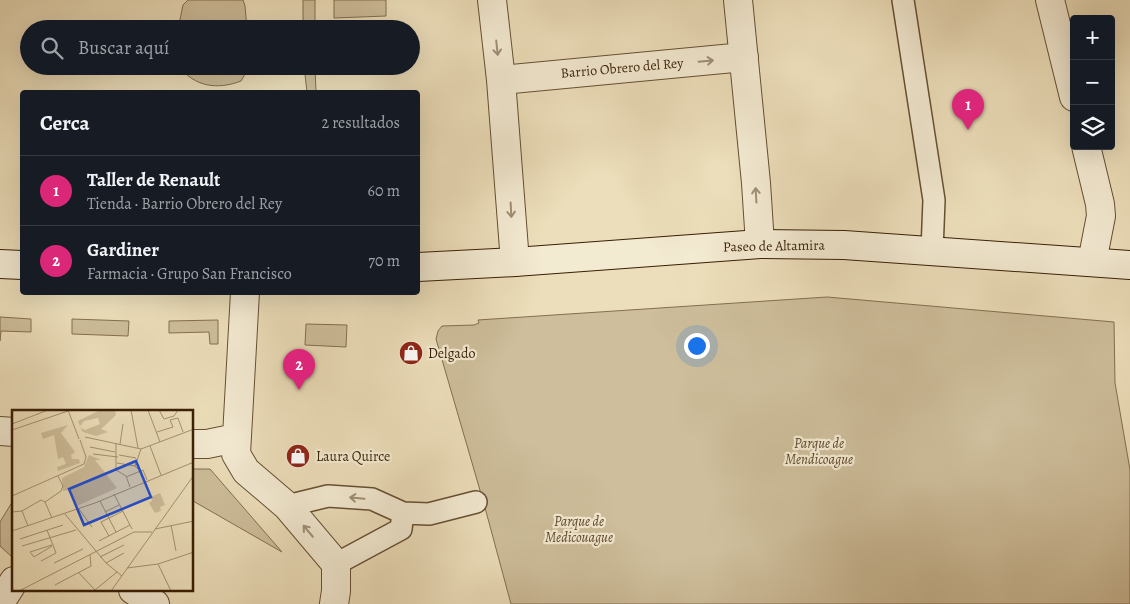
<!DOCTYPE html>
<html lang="es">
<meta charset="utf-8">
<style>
:root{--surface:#171b24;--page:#20242c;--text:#f1f3f6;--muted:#9ea1a6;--line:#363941;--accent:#db2777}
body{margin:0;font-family:Alegreya,serif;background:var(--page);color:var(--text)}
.controls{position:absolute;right:15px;top:15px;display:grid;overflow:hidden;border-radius:5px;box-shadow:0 5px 20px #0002}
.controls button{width:45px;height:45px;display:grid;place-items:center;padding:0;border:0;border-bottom:1px solid var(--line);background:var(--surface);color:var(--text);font:25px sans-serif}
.you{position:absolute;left:696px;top:345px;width:18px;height:18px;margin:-12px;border:4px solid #fff;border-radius:50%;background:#1a73e8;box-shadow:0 0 0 8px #1a73e833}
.badge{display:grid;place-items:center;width:32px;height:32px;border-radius:50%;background:var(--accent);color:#fff;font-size:16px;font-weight:700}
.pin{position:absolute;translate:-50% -41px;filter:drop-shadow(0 1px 2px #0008)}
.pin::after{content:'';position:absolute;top:26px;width:18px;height:15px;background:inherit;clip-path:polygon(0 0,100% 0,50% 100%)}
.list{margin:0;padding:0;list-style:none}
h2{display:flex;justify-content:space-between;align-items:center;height:65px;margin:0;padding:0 20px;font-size:21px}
h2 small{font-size:16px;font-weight:400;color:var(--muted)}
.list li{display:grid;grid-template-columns:32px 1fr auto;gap:15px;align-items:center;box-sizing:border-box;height:70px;padding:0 20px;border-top:1px solid var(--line)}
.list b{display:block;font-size:19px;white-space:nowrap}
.list p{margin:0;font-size:16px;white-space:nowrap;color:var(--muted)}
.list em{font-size:16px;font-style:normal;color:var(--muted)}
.icon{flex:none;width:28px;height:28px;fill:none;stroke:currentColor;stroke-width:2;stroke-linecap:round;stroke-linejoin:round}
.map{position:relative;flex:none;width:1130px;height:604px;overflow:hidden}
.search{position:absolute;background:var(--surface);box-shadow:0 5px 20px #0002;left:20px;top:20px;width:400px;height:55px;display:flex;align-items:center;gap:12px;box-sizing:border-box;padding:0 18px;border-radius:28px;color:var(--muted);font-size:19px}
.panel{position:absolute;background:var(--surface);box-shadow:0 5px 20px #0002;left:20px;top:90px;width:400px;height:205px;border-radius:5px}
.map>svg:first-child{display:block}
</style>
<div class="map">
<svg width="1130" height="604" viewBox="0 0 1130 604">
<rect width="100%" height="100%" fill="#ecdeba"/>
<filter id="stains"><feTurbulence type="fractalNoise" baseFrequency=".004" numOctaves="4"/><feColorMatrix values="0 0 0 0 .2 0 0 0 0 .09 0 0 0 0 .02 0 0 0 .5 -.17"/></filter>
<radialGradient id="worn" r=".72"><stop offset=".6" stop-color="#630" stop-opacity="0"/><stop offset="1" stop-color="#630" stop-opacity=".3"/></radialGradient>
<!-- green -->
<path fill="#cebe9b" stroke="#846e50" d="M 188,0 L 243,0 L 245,6 L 247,29 L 178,29 L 183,5 Z
M 303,0 L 315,0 L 315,29 L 303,29 Z
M 334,0 L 386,0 L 386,16 L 334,18 Z
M 179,66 L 246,66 L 244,76 L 241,81 C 218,90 194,87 179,66 Z
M 304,66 L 315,66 L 316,92 L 307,92 Z
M 827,297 L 1114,322 L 1115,383 L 1130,470 L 1130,604 L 511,604 L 484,504 L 436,339 L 438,331 L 442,326 L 474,325 L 479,323 L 478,320 Z
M 0,317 L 31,319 L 31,332 L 1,331 L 0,341 Z
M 72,319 L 129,321 L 128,336 L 72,334 Z
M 218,320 L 218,344 L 210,344 L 209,332 L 169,333 L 169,321 Z
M 306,324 L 347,325 L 346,347 L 305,345 Z
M 193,469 L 210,469 L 282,552 L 193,501 Z
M 14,499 L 14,534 L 12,557 L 0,546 L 0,522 Z"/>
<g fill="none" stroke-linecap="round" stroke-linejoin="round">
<!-- lane casing -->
<g stroke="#664f32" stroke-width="24">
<path id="lane" d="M 903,0 L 934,200 L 932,251
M 287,506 L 328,496 L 372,499 L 403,513 L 429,514 L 476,502
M 336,564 L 401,529 L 403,513"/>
</g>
<!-- street casing -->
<g stroke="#664f32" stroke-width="30">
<path id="street" d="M 492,0 L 501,80 L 515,262
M 738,0 L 756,183 L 760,244
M 1050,0 L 1074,97
M 501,80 L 744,57
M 1086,146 L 1100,204 L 1101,216 L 1092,262
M 245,292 L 236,454 L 246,471 L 287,506 L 336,564 L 336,591 L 334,604
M 0,431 L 14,432
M 192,444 L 207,444 L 236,438
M 133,590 L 155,604
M 0,603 L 14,581"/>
</g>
<!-- secondary casing -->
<g stroke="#391f04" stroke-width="30">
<path id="secondary" d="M 0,264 L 22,265
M 418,267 L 515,262 L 760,244 L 844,245 L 1130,265"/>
</g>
<!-- lane -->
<use href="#lane" stroke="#f3ead2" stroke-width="21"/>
<!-- street -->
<use href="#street" stroke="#f3ead2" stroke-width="28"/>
<!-- secondary -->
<use href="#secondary" stroke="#f3ead2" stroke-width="28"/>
</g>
<!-- one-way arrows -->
<defs><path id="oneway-shaft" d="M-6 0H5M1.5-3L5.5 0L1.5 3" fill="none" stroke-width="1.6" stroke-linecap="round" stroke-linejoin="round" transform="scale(1.25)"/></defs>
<g stroke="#9f8f75">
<use href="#oneway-shaft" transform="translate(497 48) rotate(84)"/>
<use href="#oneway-shaft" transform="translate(706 61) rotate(-5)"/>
<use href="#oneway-shaft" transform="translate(756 195) rotate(-93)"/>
<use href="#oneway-shaft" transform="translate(511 210) rotate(87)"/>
<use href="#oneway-shaft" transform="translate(357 498) rotate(-175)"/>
<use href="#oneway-shaft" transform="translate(308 531) rotate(-130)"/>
</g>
<!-- icons -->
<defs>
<g id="shop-disc" transform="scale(1.25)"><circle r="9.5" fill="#8f2418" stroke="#f3ead2"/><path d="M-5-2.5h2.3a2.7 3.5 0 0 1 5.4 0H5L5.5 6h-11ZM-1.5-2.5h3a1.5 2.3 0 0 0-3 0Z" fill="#fff"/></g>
</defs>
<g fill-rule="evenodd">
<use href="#shop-disc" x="411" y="353"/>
<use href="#shop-disc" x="298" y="456"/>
</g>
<g text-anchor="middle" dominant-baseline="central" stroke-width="4.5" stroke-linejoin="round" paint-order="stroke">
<!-- street labels -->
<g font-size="14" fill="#391f04" stroke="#f3ead2">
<text transform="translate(622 68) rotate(-5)">Barrio Obrero del Rey</text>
<text transform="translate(774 246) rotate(-1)">Paseo de Altamira</text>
</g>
<!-- poi labels -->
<g font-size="14" fill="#391f04" stroke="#f3ead2" text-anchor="start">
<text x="428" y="353">Delgado</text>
<text x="316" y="456">Laura Quirce</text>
</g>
<!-- park labels -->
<g font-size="14" font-style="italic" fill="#5e472a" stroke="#f3ead2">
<text x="819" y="443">Parque de<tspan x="819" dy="16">Mendicoague</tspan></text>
<text x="579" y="521">Parque de<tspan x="579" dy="16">Medicouague</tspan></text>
</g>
</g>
<!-- overview -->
<g transform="translate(12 410)">
<rect width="181" height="181" fill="#ecdeba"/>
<path d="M 88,0 L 103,0 L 104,5 L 89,19 L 96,22 L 84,26 L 71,22 L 68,18 L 73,20 L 88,14 L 86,8 L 72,11 L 68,16 L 66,11 ZM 56,15 L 49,23 L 63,42 L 59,45 L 60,49 L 67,49 L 68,53 L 46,61 L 45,57 L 54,54 L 51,47 L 46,49 L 42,25 L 31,29 L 29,23 ZM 77,45 L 89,50 L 83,50 L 105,78 L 65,96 L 56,80 L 51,81 L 50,68 L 72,57 ZM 148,83 L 153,95 L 148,97 L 149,101 L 143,103 L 137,93 L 140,91 L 139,87 Z" fill="#cebe9b"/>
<path fill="none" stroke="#a49271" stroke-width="1" d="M 56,0 L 67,29M 119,0 L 126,38M 136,0 L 148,32M 147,0 L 152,9 L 162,6 L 166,0M 0,14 L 36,0M 0,20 L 56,1M 145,22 L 161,17 L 158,10 L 166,8 L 171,22M 73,27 L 129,39 L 182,19M 104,34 L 104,60 L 114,66 L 118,77M 108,34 L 111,14M 138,36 L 149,65M 78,37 L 103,42M 81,44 L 106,47M 107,45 L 124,48M 105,53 L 123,56M 128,61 L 123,56 L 129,39M 114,67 L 131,60 L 135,70M 102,84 L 120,119M 0,86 L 72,54 L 74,47 L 68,30M 88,91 L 104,122M 33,92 L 40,108M 67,99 L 80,117M 10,101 L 16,116M 0,102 L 10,101 L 29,90 L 33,92 L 49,81 L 51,76 L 46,66M 93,102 L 107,95M 53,104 L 94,153 L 110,166M 159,115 L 164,141M 143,119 L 182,111M 0,121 L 83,93 L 182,52M 97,126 L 89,112 L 111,101M 8,129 L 51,115M 87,131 L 118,115M 40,135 L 18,142 L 22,147 L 40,136M 10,136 L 64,120M 88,147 L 112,135M 29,151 L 44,143 L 35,120M 42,153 L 71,139M 94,153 L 112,143M 146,154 L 159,181M 115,158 L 146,154 L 182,142M 67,163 L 83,180 L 105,162M 43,175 L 79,156 L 78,145M 7,181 L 122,122 L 140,122M 99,181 L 182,65"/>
<path fill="#1d4ed8" fill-opacity="0.15" stroke="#1d4ed8" stroke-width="2.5" d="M 124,51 L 139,87 L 72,115 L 57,79 Z"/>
<rect width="181" height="181" fill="none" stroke="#391f04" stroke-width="2.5"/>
</g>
<rect width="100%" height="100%" filter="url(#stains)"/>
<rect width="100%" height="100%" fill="url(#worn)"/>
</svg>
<div class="controls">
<button>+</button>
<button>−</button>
<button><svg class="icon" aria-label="layers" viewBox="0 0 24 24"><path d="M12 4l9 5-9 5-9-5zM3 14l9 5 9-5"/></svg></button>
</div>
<div class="you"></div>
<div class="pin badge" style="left:968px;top:130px">1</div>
<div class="pin badge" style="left:299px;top:390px">2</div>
<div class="search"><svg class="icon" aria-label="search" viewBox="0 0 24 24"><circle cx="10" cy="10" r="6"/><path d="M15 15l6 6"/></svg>Buscar aquí</div>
<section class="panel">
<h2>Cerca<small>2 resultados</small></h2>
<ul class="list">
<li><span class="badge">1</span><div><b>Taller de Renault</b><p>Tienda · Barrio Obrero del Rey</p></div><em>60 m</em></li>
<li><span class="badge">2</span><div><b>Gardiner</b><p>Farmacia · Grupo San Francisco</p></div><em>70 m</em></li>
</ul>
</section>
</div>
